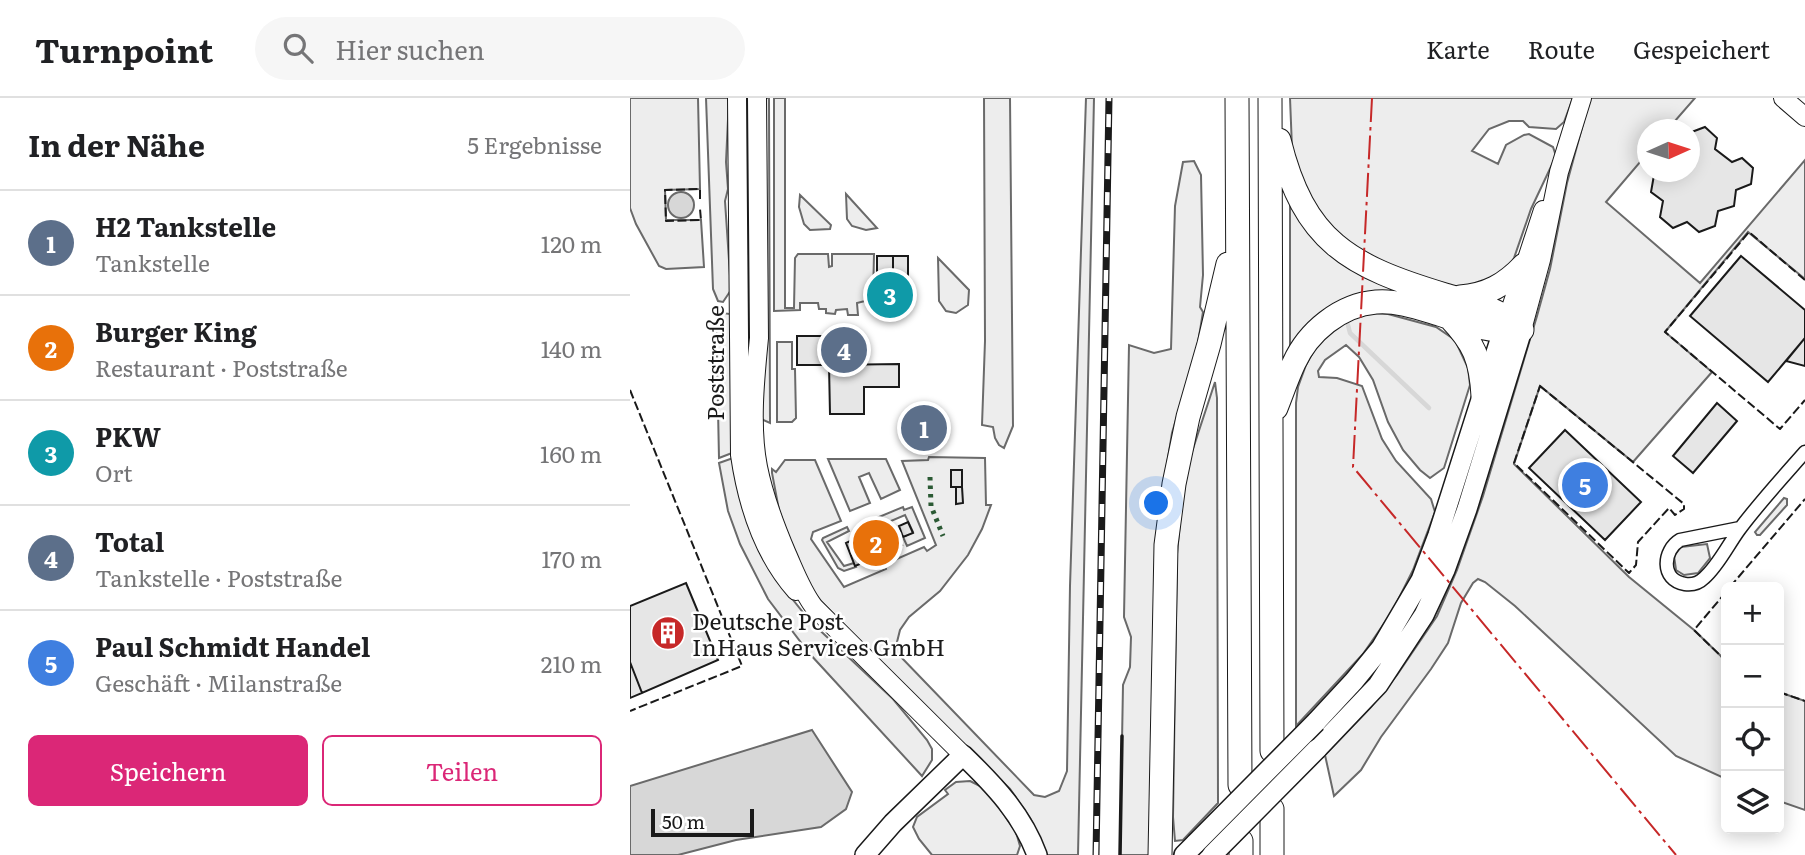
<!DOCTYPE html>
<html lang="de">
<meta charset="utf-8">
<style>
:root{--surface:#fff;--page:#f6f6f6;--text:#202124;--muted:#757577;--line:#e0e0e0;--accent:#db2777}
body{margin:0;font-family:Literata,serif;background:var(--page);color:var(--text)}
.controls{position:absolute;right:21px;bottom:21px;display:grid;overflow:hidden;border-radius:10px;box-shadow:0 4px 18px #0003}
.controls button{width:63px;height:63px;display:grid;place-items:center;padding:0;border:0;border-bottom:2px solid var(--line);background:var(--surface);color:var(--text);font:35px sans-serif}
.compass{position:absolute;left:1007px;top:21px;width:63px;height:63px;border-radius:50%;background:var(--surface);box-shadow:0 4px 18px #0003;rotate:87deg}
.scale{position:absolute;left:21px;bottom:18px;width:103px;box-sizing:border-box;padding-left:7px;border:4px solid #1a1a1a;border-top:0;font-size:19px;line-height:24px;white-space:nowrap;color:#1a1a1a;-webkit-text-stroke:5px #fff;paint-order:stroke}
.you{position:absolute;left:527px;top:406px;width:24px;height:24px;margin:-18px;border:5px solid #fff;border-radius:50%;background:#1a73e8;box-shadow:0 0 0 10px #1a73e833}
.badge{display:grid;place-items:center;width:46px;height:46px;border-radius:50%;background:var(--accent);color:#fff;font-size:23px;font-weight:700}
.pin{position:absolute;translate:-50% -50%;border:4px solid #fff;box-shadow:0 2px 7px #0006}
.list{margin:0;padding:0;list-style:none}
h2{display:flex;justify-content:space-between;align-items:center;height:91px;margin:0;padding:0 28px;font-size:30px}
h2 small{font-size:23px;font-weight:400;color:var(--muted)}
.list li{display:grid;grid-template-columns:46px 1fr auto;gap:21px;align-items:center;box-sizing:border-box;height:105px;padding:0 28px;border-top:2px solid var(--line)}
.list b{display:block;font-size:26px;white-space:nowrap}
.list p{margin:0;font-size:23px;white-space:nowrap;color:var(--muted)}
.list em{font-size:23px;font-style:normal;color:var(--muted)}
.actions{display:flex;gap:14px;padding:21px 28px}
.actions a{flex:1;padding:16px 0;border:2px solid var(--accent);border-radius:10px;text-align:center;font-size:24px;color:var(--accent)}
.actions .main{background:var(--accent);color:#fff}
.icon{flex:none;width:38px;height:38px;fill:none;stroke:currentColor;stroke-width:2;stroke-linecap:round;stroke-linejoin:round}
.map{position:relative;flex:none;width:1175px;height:757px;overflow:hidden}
header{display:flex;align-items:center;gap:42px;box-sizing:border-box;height:98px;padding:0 35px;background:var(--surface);border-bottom:2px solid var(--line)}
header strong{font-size:33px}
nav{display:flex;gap:38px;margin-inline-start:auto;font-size:24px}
.search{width:490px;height:63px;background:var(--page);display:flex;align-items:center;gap:18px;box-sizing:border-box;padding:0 24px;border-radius:38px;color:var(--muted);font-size:26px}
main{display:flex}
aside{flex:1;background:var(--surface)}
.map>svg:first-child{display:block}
</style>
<header>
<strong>Turnpoint</strong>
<div class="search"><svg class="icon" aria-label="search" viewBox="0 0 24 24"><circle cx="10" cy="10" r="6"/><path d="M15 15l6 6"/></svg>Hier suchen</div>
<nav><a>Karte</a><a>Route</a><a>Gespeichert</a></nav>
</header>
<main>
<aside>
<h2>In der Nähe<small>5 Ergebnisse</small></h2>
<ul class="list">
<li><span class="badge" style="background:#5c6f8a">1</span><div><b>H2 Tankstelle</b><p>Tankstelle</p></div><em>120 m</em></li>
<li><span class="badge" style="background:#e8710a">2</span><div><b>Burger King</b><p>Restaurant · Poststraße</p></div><em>140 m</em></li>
<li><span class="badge" style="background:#0f9aa8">3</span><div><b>PKW</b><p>Ort</p></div><em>160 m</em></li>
<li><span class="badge" style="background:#5c6f8a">4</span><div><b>Total</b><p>Tankstelle · Poststraße</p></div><em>170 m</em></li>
<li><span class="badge" style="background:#3f7fe0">5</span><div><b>Paul Schmidt Handel</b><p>Geschäft · Milanstraße</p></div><em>210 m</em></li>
</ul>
<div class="actions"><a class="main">Speichern</a><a>Teilen</a></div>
</aside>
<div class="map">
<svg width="1175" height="757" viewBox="0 0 1175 757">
<rect width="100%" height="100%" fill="#fff"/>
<!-- built -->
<path fill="#ededed" stroke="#6a6a6a" stroke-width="2" d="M 0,0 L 68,0 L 70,91 L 35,92 L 36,122 L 71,122 L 74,169 L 36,171 L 29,168 L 6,126 L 0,110 Z
M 76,0 L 99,0 L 96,64 L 98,91 L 95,103 L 101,192 L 93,204 L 88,203 L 83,191 Z
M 135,0 L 139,0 L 140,325 L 131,321 Z
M 144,0 L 155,0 L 155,210 L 164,210 L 165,160 L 168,156 L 198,156 L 199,169 L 202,168 L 202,156 L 244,156 L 243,201 L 227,205 L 228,217 L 218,217 L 217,211 L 206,212 L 205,216 L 196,215 L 196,211 L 189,211 L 188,205 L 170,205 L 170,212 L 144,213 Z
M 354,0 L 380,0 L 383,328 L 374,350 L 369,347 L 365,340 L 363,329 L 352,327 L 355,243 Z
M 456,0 L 464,0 L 448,757 L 417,757 L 400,720 L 380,691 L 236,550 L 191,503 L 177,485 L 170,472 L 149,412 L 142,375 L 142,371 L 146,374 L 155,362 L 185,362 L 211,423 L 183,434 L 181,441 L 214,489 L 256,471 L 255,466 L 294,449 L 297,453 L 306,447 L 272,363 L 298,362 L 299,359 L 355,360 L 356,407 L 361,407 L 352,431 L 338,457 L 310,493 L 279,519 L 270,532 L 267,544 L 269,557 L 404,697 L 415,699 L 429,693 L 437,673 L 440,488 Z
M 660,0 L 943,0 L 934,24 L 926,31 L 899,29 L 893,23 L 879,23 L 859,31 L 842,53 L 868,66 L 876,47 L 894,37 L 899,36 L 923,49 L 926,58 L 901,111 L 884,160 L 875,175 L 861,185 L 822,192 L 728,154 L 682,112 L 662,50 Z
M 960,0 L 1065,0 L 1038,31 L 1017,32 L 1017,56 L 976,104 L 1070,185 L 1175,62 L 1175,181 L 1118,134 L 1035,234 L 1082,274 L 1003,364 L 910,288 L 884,366 L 999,479 L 1064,532 L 1096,563 L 1096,681 L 1046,658 L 885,508 L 855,484 L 848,481 L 843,485 L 831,505 L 818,545 L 801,571 L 751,639 L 731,672 L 704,698 L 695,657 L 741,609 L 767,577 L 807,518 L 827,472 L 853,398 L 907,218 L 920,171 L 937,85 Z
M 564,63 L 571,77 L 573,177 L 570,209 L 573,214 L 567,251 L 542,335 L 531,404 L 519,757 L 490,757 L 493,587 L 500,569 L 501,539 L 494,519 L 499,247 L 524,255 L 541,251 L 545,108 L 553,64 Z
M 216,96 L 247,130 L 236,132 L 222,128 L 217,121 Z
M 170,97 L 201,127 L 200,131 L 180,132 L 174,126 L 169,109 Z
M 660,98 L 668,115 L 816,205 L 755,197 L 660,258 Z
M 115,123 L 121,123 L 121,259 L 119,259 L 117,249 Z
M 308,160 L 339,192 L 338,207 L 326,215 L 316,213 L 309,203 Z
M 86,214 L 100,216 L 102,355 L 89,360 Z
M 742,215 L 758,216 L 806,229 L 825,242 L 838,270 L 840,287 L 814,370 L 800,380 L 790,372 L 773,352 L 758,324 L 743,282 L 729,259 L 716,247 L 695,262 L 688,273 L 689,279 L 707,280 L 732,288 L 752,341 L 766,363 L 801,401 L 805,414 L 783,472 L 762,514 L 733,556 L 666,628 L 666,305 L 668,289 L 676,267 L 688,245 L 707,228 L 722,220 Z
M 147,244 L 162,244 L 162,271 L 165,271 L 166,320 L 162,324 L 147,324 Z
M 585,284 L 587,300 L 588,705 L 553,742 L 545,743 L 543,719 L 547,456 L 551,413 L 558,366 Z
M 103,360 L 148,483 L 180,523 L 263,601 L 297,642 L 302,651 L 302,662 L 292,678 L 179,555 L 138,501 L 110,446 L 98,413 L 89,365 Z
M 198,361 L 256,361 L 270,392 L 251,401 L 239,375 L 229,379 L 240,405 L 220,413 Z
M 1154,400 L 1157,401 L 1157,407 L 1130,437 L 1127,437 L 1125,434 Z
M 273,409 L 274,412 L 282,409 L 295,440 L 277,448 L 273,439 L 283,434 L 275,417 L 235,434 L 232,426 Z
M 217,429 L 219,433 L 197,444 L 214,468 L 224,465 L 226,469 L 214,473 L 208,470 L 192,442 L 193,440 Z
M 1077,446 L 1080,460 L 1068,475 L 1054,477 L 1046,472 L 1044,458 L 1051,449 Z
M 1149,594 L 1175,603 L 1175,712 L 1149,703 Z
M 340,683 L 356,691 L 386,734 L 390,748 L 387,757 L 302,757 L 289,741 L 283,729 L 287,719 L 318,696 L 315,692 L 326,684 Z"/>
<!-- water -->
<path fill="#d7d7d7" stroke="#6a6a6a" stroke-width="2" d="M38 107a13 13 0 1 1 26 0a13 13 0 1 1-26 0Z
M 182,632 L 222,694 L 216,711 L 191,729 L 106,742 L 48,757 L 0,757 L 0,688 Z"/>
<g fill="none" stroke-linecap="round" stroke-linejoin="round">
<!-- stream -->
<path stroke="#d7d7d7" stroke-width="4.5" d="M 718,227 L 720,235 L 799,310"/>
</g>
<!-- building -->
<path fill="#e6e6e6" stroke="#1a1a1a" stroke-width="2" d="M 1075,29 L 1087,40 L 1085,51 L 1102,64 L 1112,60 L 1123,70 L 1121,86 L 1106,92 L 1104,108 L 1088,113 L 1085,128 L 1069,134 L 1057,124 L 1043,130 L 1030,119 L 1033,103 L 1021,94 L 1024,77 L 1033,74 L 1059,74 L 1059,35 Z
M 247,158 L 263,158 L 263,214 L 257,214 L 257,180 L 247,180 Z
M 263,158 L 278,158 L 278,213 L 263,214 Z
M 1111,158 L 1175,212 L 1175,240 L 1138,284 L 1060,218 Z
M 167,238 L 193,238 L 193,267 L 167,267 Z
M 193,238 L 235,238 L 235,267 L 193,267 Z
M 1175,240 L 1175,268 L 1156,263 Z
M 269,266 L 269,289 L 234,289 L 234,316 L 200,316 L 199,267 Z
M 1087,305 L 1107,323 L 1063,375 L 1043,358 Z
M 292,321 L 303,321 L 303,333 L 293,333 Z
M 935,332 L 1011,404 L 975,442 L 899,370 Z
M 321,372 L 332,372 L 332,389 L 321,389 Z
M 326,389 L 332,389 L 333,405 L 326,406 Z
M 278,424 L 283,435 L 273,439 L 269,428 Z
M 261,426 L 272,447 L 230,466 L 220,443 Z
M 220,443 L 230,466 L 225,468 L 216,445 Z
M 56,485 L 88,562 L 12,595 L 0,564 L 0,508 Z
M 0,564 L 12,595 L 0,600 Z"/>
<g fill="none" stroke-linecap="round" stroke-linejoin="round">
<!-- street casing -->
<g stroke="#1a1a1a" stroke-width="15">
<path id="street" d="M 1110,430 L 1050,442 C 1033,452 1030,482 1055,486 C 1062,487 1069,485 1074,480 C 1088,468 1098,447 1109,432 C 1129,405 1153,379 1175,354"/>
</g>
<!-- secondary casing -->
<g stroke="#1a1a1a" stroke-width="20">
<path id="secondary" d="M 107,0 L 110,357 C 117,405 133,456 166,493
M 127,0 L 129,240 C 125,281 120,328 128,369 C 134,399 145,428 157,456 C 165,474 172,493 184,509 L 333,657
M 1153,0 L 1175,19
M 878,219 L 913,112
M 892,232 L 911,162 L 929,74 L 952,0"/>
</g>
<!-- primary casing -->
<g stroke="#1a1a1a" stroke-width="22">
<path id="primary" d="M 686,624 L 724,583 L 751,550 L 791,482 L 808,437 L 877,220
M 687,651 L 748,587 L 794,517 L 815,472 L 837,411 L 892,232
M 235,757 L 263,725 L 333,657 C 364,687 392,716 407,757
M 554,757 L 566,745"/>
</g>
<!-- highway casing -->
<g stroke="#1a1a1a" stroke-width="25">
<path id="highway" d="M 607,0 L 610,687
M 640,0 L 642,653
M 649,42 C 674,144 719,168 815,197 C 843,205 870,210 892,232
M 830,199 C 857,197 875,187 894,167
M 819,219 C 844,245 851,261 853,298
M 646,310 C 652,295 657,280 664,265 C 678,234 710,207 746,204 C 766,202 789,210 809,216 C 836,225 863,236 892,232
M 642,711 L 642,757
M 611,743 L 611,757
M 530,757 L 536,447 L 544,386 L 558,319 L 579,246 L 598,166"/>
</g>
<!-- street -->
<use href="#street" stroke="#fff" stroke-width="12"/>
<!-- secondary -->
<use href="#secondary" stroke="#fff" stroke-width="18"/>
<!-- primary -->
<use href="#primary" stroke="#fff" stroke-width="19"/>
<!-- highway -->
<use href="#highway" stroke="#fff" stroke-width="23"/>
<!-- rail casing -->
<g stroke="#1a1a1a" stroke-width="7">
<path id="rail" d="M 466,757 L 479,0"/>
</g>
<!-- rail -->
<use href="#rail" stroke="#fff" stroke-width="4.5" stroke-dasharray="13" stroke-linecap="butt"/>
<!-- primary-bridge casing -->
<g stroke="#1a1a1a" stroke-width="22" stroke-linecap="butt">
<path id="primary-bridge" d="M 566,745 L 686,624
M 582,757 L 687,651"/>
</g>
<!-- primary-bridge -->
<use href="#primary-bridge" stroke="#fff" stroke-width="19"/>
<!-- hedge -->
<path stroke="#2b5a34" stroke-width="5" stroke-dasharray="3.5 5" stroke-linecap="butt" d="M 300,379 L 301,408 L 313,438"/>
<!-- fence -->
<path stroke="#1a1a1a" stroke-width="2" stroke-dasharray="9 3.5" stroke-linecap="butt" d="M 70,101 L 70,91 L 35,92 L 36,123 L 71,122 L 70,111
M 1175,182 L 1119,134 L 1035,234 L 1150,331 L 1175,302
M 910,288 L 1054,406 L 1054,411 L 1045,417 L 1039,410 L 1008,444 L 1006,467 L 999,475 L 884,365 Z
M 0,292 L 112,568 L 0,613
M 1100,489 L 1175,401
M 1096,494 L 1064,532 L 1096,563
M 1149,594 L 1175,603"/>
<!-- wall -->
<path stroke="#1a1a1a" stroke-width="3.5" d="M 490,757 L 492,638"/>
<!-- power -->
<path stroke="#c62828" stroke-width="2" stroke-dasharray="24 5 3.5 5" stroke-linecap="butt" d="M 742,0 L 723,369 L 1046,757"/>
</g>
<!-- icons -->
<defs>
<g id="building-disc" transform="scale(1.75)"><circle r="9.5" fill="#c62828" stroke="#fff"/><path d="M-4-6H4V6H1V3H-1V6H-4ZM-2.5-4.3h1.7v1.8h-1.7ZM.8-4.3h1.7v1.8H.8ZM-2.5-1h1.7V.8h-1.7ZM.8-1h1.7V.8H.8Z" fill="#fff"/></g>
</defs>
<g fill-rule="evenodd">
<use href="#building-disc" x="38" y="535"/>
</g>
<g text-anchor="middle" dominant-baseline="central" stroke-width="5" stroke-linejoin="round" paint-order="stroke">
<!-- street labels -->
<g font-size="23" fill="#1a1a1a" stroke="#fff">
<text transform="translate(84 265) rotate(-90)">Poststraße</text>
</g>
<!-- poi labels -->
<g font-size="23" fill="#1a1a1a" stroke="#fff" text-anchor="start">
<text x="62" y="522">Deutsche Post<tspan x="62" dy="26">InHaus Services GmbH</tspan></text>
</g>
</g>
</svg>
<div class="controls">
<button>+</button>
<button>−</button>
<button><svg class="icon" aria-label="locate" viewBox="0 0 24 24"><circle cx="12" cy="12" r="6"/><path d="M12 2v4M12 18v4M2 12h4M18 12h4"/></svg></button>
<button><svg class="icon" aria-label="layers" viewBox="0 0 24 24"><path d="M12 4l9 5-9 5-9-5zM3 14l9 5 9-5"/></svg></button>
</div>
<svg class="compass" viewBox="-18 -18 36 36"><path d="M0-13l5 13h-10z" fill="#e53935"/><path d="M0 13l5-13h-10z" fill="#757577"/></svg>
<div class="scale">50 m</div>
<div class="you"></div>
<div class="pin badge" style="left:294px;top:330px;background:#5c6f8a">1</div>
<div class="pin badge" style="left:246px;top:445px;background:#e8710a">2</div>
<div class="pin badge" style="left:260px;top:197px;background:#0f9aa8">3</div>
<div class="pin badge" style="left:214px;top:252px;background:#5c6f8a">4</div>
<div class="pin badge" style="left:955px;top:387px;background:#3f7fe0">5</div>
</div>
</main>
